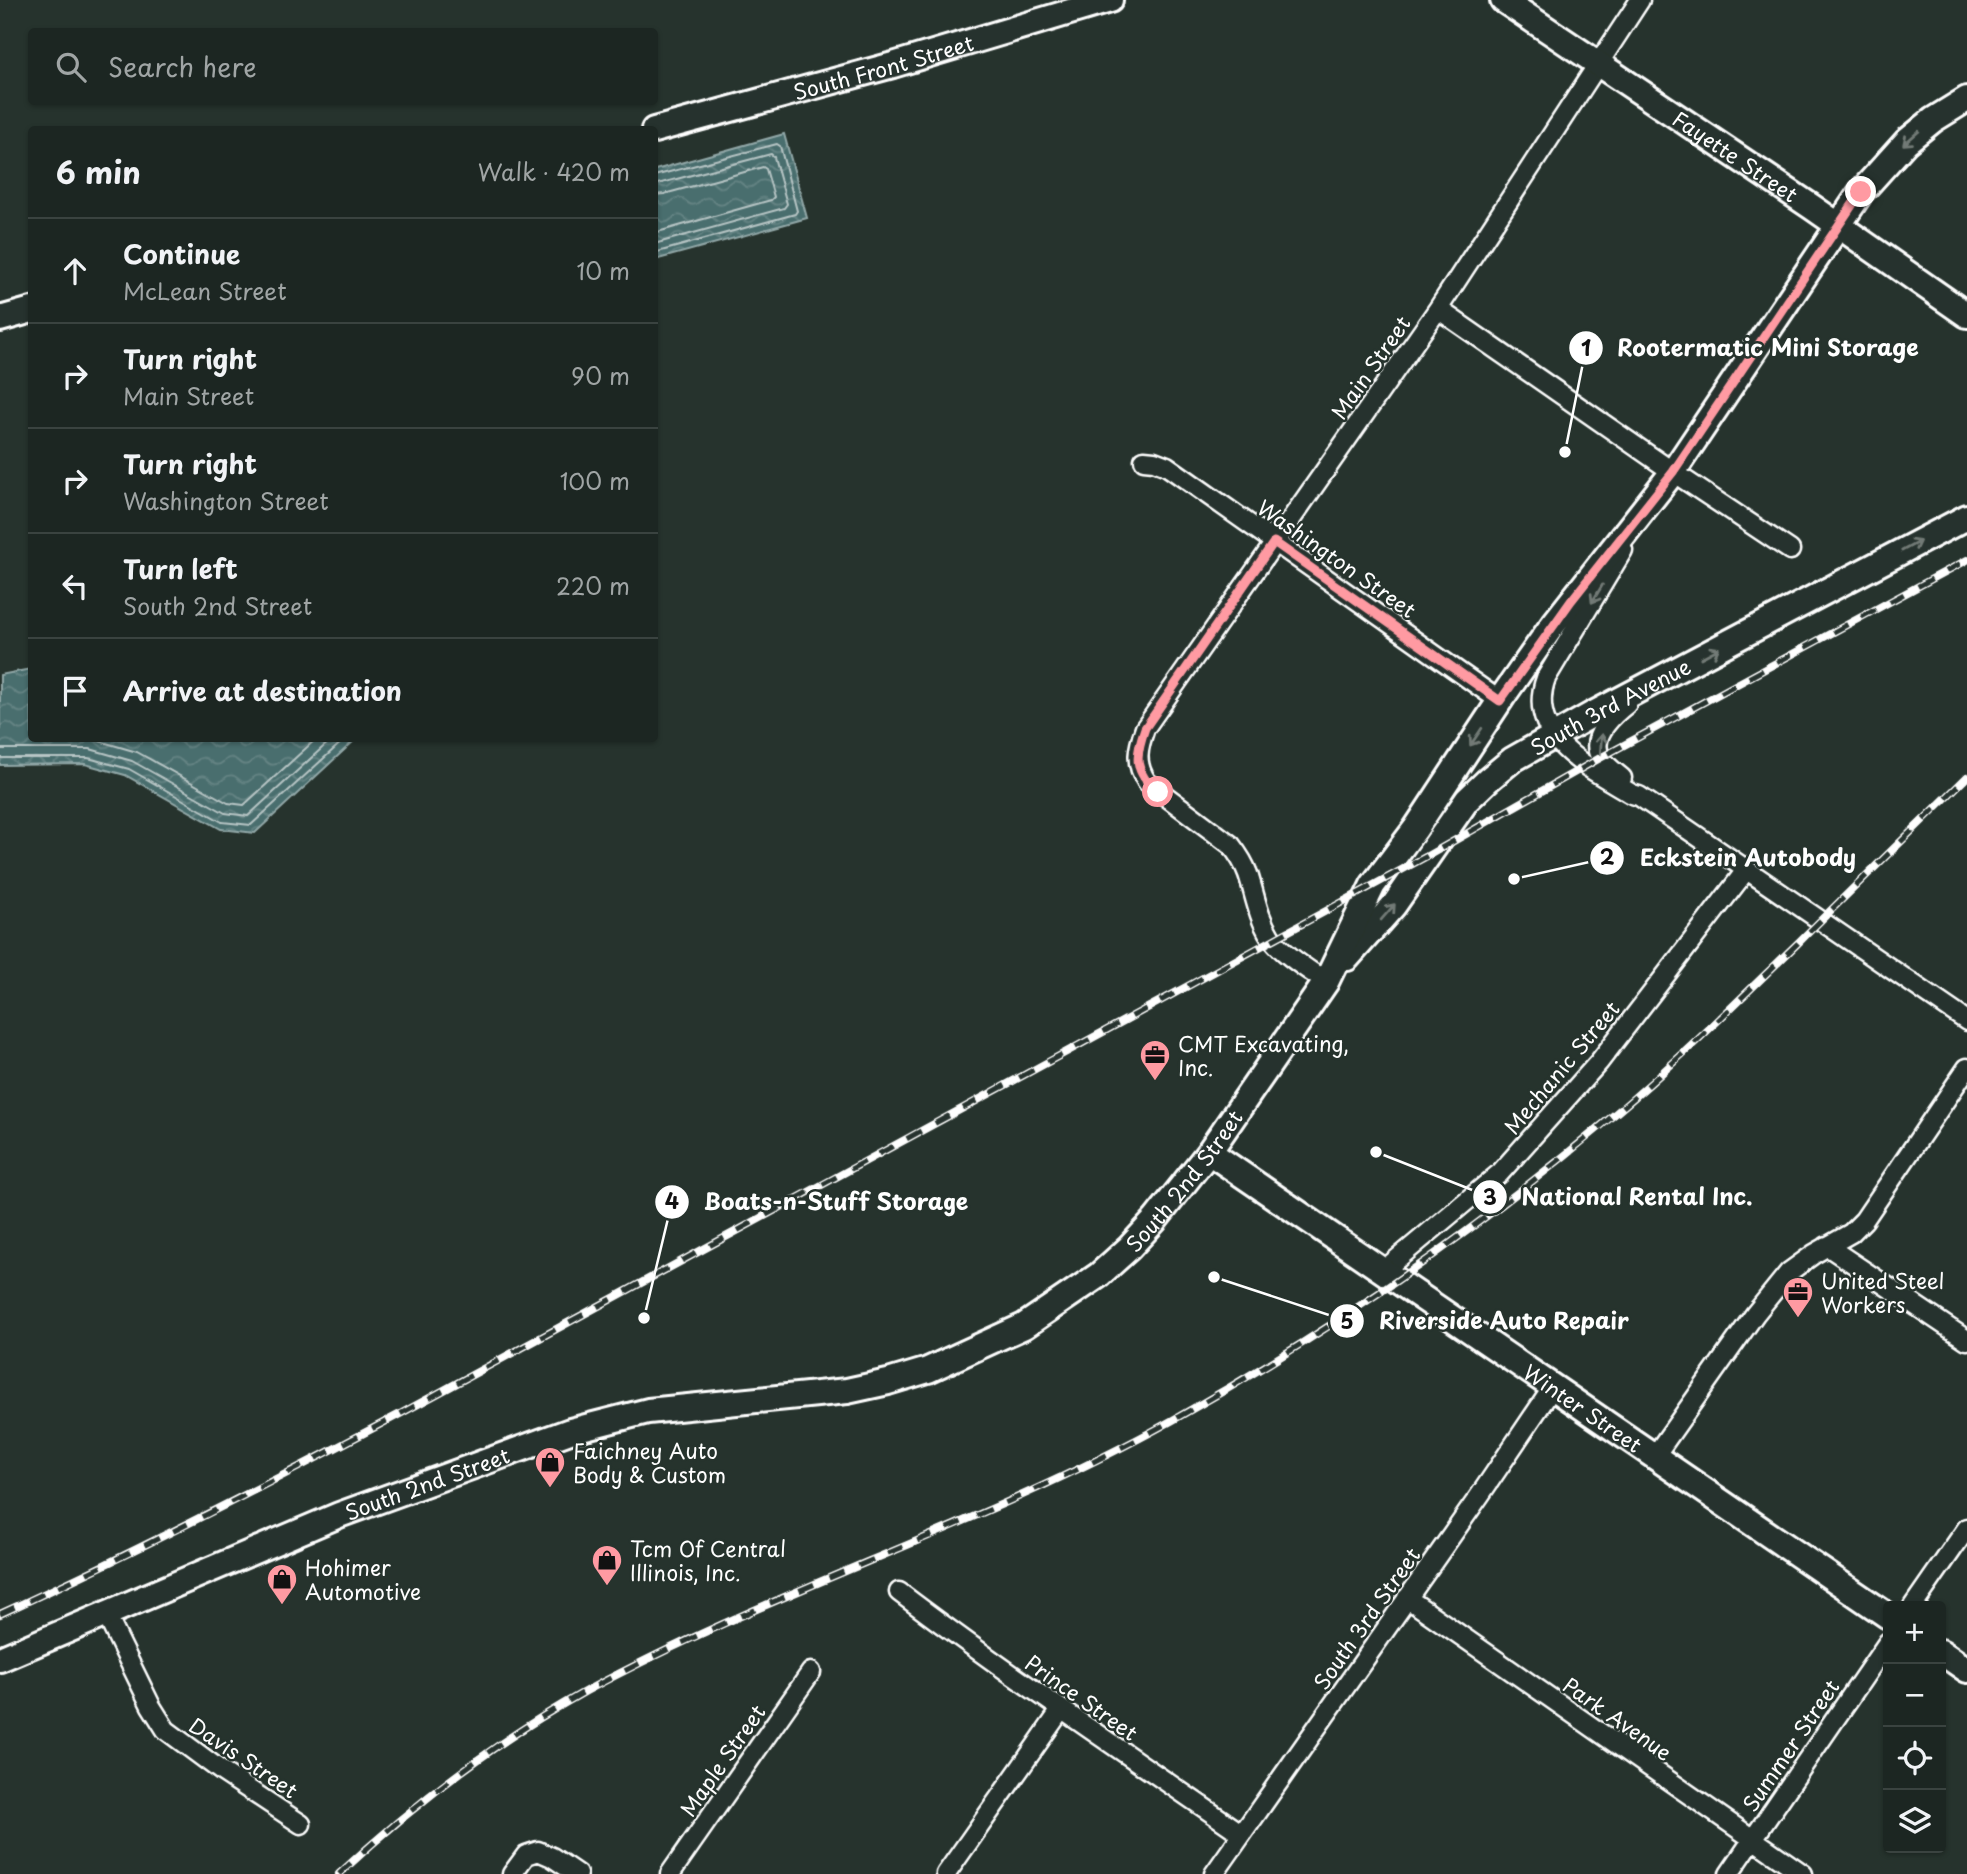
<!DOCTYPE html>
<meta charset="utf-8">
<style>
:root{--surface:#1c2622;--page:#252e2a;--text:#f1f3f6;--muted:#a0a5a5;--line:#3a4340}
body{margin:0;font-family:"Playpen Sans",sans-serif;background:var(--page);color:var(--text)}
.controls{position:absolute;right:21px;bottom:21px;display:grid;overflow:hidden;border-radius:7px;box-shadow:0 2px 5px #0004}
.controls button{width:63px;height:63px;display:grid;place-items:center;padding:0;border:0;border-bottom:2px solid var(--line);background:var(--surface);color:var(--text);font:35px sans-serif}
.stop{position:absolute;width:21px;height:21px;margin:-16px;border:5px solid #ff9aa2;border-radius:50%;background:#fff}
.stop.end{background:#ff9aa2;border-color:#fff;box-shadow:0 2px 7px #0008}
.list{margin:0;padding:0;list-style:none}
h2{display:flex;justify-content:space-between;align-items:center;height:91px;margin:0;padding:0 28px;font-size:30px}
h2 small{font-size:23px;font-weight:400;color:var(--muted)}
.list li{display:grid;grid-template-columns:46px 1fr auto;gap:21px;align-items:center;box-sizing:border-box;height:105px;padding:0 28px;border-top:2px solid var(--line)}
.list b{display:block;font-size:26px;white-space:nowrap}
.list p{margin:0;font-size:23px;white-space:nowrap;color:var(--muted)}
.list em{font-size:23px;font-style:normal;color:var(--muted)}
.icon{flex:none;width:38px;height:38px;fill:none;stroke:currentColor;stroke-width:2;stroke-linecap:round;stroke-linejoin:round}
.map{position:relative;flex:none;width:1967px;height:1874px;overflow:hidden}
.search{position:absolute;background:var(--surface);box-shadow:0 2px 5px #0004;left:28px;top:28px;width:630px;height:77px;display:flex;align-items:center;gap:18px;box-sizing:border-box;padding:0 24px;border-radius:7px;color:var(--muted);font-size:26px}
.panel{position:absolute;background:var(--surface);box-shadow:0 2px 5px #0004;left:28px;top:126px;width:630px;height:616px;border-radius:7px}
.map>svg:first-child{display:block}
</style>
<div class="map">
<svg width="1967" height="1874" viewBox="0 0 1967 1874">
<defs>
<pattern id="water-waves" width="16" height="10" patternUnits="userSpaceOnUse" patternTransform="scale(1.75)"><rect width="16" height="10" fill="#4a6e6e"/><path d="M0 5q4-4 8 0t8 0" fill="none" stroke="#658484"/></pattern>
</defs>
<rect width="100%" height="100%" fill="#26332d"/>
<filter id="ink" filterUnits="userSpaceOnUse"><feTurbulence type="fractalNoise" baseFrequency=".0143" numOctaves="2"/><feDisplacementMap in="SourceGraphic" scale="14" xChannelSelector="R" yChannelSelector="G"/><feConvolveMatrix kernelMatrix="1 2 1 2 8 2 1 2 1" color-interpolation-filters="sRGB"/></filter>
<g filter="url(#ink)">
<!-- water -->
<path fill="url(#water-waves)" stroke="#92a8a8" stroke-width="2" d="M 784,134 L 807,218 L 655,260 L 655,170 Z
M 31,669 L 32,738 L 356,739 L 255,833 L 221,829 L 125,775 L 85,764 L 0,765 L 0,675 Z"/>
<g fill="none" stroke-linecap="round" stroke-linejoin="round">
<!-- shore -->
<path stroke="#b7c5c5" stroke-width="2" d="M 654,176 L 777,144 L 780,146 L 797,211 L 795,214 L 654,253
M 654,185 L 771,154 L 774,157 L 787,204 L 784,208 L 654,244
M 654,195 L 664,194 L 763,167 L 766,169 L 774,197 L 771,200 L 654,233
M 89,738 L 137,752 L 228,803 L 244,805 L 317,738
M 0,749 L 90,749 L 132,761 L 225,813 L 248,816 L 333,738
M 0,758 L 88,758 L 129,769 L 222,822 L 251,825 L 346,738"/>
<!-- street casing -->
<g stroke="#fff" stroke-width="23">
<path id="street" d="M 1438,309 L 1673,472 L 1790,550
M 1144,460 L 1154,461 L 1167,466 L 1500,701
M 1623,550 L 1546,678 C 1524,738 1591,769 1632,794 L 1639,796 L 1967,1021
M 1622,778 C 1615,772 1606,766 1601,758 C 1588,737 1613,715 1627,704
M 1326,982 C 1309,970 1281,953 1270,936 C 1258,917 1255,895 1248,874 C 1244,863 1238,854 1231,845 L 1147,782 C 1134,763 1138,748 1145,728 L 1438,309 L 1640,0
M 1827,1246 L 1967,1340
M 1384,1270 L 1500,1173 L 1599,1062 L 1747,869
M 1654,1457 L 1755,1314 L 1789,1272 L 1814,1254 L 1851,1233 L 1864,1220 L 1967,1068
M 899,1592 C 1011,1677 1127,1754 1242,1834
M 1407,1598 L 1803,1874
M 1913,1606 L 1967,1528
M 106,1614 L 151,1706 L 166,1730 L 224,1773 L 301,1824
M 512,1874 L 526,1855 L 538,1851 L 552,1857 L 577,1874
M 670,1874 L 811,1672
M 946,1874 L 1061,1710
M 1214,1874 L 1480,1495 L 1553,1387
M 1729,1874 L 1888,1642"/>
</g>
<!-- secondary casing -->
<g stroke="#fff" stroke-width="30">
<g id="secondary">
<path id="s1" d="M 1503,0 L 1812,207 L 1967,315"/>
<path id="s2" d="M 654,130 L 893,65 L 1110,0"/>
<path d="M 0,319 L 32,310"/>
<path id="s3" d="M 1347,958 L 1394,905 L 1467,800 L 1489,779 L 1512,760 L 1593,714 L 1967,517"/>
<path id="s4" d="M 1209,1152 L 1888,1616"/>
<path d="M 1941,1652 L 1967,1670"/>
<path id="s5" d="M 0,1659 L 339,1515 L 570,1431 L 648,1411 L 847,1391 L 888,1382 L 928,1370 L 1024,1326 L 1099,1275 L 1129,1248 L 1155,1220 L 1209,1152 L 1326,982 L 1373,885 L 1416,828 L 1503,696 L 1552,626 L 1673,472 L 1861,192 L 1906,142 L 1933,120 L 1967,99"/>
</g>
</g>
<!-- street -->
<use href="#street" stroke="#26332d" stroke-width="18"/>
<!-- secondary -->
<use href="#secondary" stroke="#26332d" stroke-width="24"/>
<!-- rail casing -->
<g stroke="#fff" stroke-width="8">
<path id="rail" d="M 0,1614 C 136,1552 268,1484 400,1414 L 1429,855 L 1600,758 L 1967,560
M 339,1874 C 414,1804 496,1741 586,1691 C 775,1589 985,1525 1173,1420 C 1330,1332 1478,1230 1615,1114 C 1678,1061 1737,1002 1797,944 C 1853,888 1910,833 1967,777"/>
</g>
<!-- rail -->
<use href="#rail" stroke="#26332d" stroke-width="5" stroke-dasharray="16" stroke-linecap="butt"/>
</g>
<!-- one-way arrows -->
<defs><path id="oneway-shaft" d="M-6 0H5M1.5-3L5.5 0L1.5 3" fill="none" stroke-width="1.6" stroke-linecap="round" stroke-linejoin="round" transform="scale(1.75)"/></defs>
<g stroke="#727a76">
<use href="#oneway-shaft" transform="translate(1911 138) rotate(139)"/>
<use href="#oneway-shaft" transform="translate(1911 546) rotate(-28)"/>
<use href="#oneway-shaft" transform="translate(1597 594) rotate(121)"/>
<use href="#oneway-shaft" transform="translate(1710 653) rotate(-28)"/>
<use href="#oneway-shaft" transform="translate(1476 737) rotate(124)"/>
<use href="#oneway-shaft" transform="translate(1601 744) rotate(-86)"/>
<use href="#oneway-shaft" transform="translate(1388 912) rotate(-49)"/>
</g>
</g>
<g fill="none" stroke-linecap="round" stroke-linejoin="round" filter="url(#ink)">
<!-- route -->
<path stroke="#ff9aa2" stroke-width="9" d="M 1158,792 C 1133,772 1135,756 1145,728 L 1274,542 L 1500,701 L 1571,601 L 1673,472 L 1861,192"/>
</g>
<!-- icons -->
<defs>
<g id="office-pin" transform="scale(1.575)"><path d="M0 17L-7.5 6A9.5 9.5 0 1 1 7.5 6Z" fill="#ff9aa2" stroke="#26332d"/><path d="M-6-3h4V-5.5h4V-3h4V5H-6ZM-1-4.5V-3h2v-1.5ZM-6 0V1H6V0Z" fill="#111"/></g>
<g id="shop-pin" transform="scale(1.575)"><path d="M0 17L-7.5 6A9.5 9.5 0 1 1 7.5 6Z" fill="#ff9aa2" stroke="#26332d"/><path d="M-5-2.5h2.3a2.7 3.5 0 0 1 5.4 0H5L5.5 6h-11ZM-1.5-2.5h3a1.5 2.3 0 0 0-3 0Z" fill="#111"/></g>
</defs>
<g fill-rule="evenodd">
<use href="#office-pin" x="1155" y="1055"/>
<use href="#office-pin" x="1798" y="1292"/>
<use href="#shop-pin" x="550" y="1462"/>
<use href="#shop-pin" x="607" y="1560"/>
<use href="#shop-pin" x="282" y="1579"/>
</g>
<g text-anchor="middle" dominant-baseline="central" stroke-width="5" stroke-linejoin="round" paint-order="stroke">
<!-- street labels -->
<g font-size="21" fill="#fff" stroke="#26332d">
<text stroke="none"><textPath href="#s2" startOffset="238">South Front Street</textPath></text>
<text stroke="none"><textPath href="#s1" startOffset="280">Fayette Street</textPath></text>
<text transform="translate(1370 367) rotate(-55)">Main Street</text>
<text transform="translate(1337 558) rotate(35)">Washington Street</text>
<text stroke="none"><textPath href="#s3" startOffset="371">South 3rd Avenue</textPath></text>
<text transform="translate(1561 1067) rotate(-50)">Mechanic Street</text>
<text stroke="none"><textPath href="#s5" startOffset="1302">South 2nd Street</textPath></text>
<text stroke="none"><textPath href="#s4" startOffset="453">Winter Street</textPath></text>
<text stroke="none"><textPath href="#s5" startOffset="462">South 2nd Street</textPath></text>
<text transform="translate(1366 1618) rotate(-55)">South 3rd Street</text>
<text transform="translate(1082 1697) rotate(35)">Prince Street</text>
<text transform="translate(1618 1718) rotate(35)">Park Avenue</text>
<text transform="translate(1790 1745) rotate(-56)">Summer Street</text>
<text transform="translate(244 1757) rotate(34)">Davis Street</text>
<text transform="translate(722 1760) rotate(-55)">Maple Street</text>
</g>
<!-- poi labels -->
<g font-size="21" fill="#fff" stroke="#26332d" text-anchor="start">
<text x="1178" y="1043">CMT Excavating,<tspan x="1178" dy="24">Inc.</tspan></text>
<text x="1821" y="1280">United Steel<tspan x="1821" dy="24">Workers</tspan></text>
<text x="573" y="1450">Faichney Auto<tspan x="573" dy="24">Body &amp; Custom</tspan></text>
<text x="630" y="1548">Tcm Of Central<tspan x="630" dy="24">Illinois, Inc.</tspan></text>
<text x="305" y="1567">Hohimer<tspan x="305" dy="24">Automotive</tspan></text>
</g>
</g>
<!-- callouts -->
<path fill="none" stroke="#fff" stroke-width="2.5" d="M1565 452L1586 348M1514 879L1607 858M1376 1152L1490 1197M644 1318L672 1202M1214 1277L1347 1321"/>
<g fill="#fff" stroke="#26332d" stroke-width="2.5">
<circle cx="1565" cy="452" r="7"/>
<circle cx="1514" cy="879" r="7"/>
<circle cx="1376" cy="1152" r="7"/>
<circle cx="644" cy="1318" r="7"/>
<circle cx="1214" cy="1277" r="7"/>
<circle cx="1586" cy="348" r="18"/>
<circle cx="1607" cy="858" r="18"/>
<circle cx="1490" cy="1197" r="18"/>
<circle cx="672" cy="1202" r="18"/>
<circle cx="1347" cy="1321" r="18"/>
</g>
<g font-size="21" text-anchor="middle" font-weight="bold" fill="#111">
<text x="1586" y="356">1</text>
<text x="1607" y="865">2</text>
<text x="1490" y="1205">3</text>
<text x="672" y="1209">4</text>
<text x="1347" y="1329">5</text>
</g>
<g font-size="23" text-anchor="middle" font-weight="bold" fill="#fff" stroke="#26332d" stroke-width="5" stroke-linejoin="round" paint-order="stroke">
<text x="1768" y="356">Rootermatic Mini Storage</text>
<text x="1748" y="866">Eckstein Autobody</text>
<text x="1637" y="1205">National Rental Inc.</text>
<text x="836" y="1210">Boats-n-Stuff Storage</text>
<text x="1504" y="1329">Riverside Auto Repair</text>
</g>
</svg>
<div class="controls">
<button>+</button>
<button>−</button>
<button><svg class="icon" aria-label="locate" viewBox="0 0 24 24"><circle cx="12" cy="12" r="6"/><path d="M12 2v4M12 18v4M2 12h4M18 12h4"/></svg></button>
<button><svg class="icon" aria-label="layers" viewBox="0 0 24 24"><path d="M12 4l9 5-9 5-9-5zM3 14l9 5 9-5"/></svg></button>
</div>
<div class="stop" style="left:1158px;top:792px"></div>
<div class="stop end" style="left:1861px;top:192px"></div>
<div class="search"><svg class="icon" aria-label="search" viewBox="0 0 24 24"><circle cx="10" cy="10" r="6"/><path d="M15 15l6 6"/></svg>Search here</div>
<section class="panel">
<h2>6 min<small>Walk · 420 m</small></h2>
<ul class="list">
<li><svg class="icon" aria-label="ahead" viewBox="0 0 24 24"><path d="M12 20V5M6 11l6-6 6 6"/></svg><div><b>Continue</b><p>McLean Street</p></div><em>10 m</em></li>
<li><svg class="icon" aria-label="right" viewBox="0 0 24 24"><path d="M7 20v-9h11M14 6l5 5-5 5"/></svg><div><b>Turn right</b><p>Main Street</p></div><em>90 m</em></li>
<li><svg class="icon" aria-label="right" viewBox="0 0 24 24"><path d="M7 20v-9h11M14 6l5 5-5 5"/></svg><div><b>Turn right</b><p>Washington Street</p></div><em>100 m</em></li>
<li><svg class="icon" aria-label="left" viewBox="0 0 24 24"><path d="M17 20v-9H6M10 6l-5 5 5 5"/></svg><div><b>Turn left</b><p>South 2nd Street</p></div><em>220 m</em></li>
<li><svg class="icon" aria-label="arrive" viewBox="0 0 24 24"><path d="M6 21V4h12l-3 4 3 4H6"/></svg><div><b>Arrive at destination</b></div></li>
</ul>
</section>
</div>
